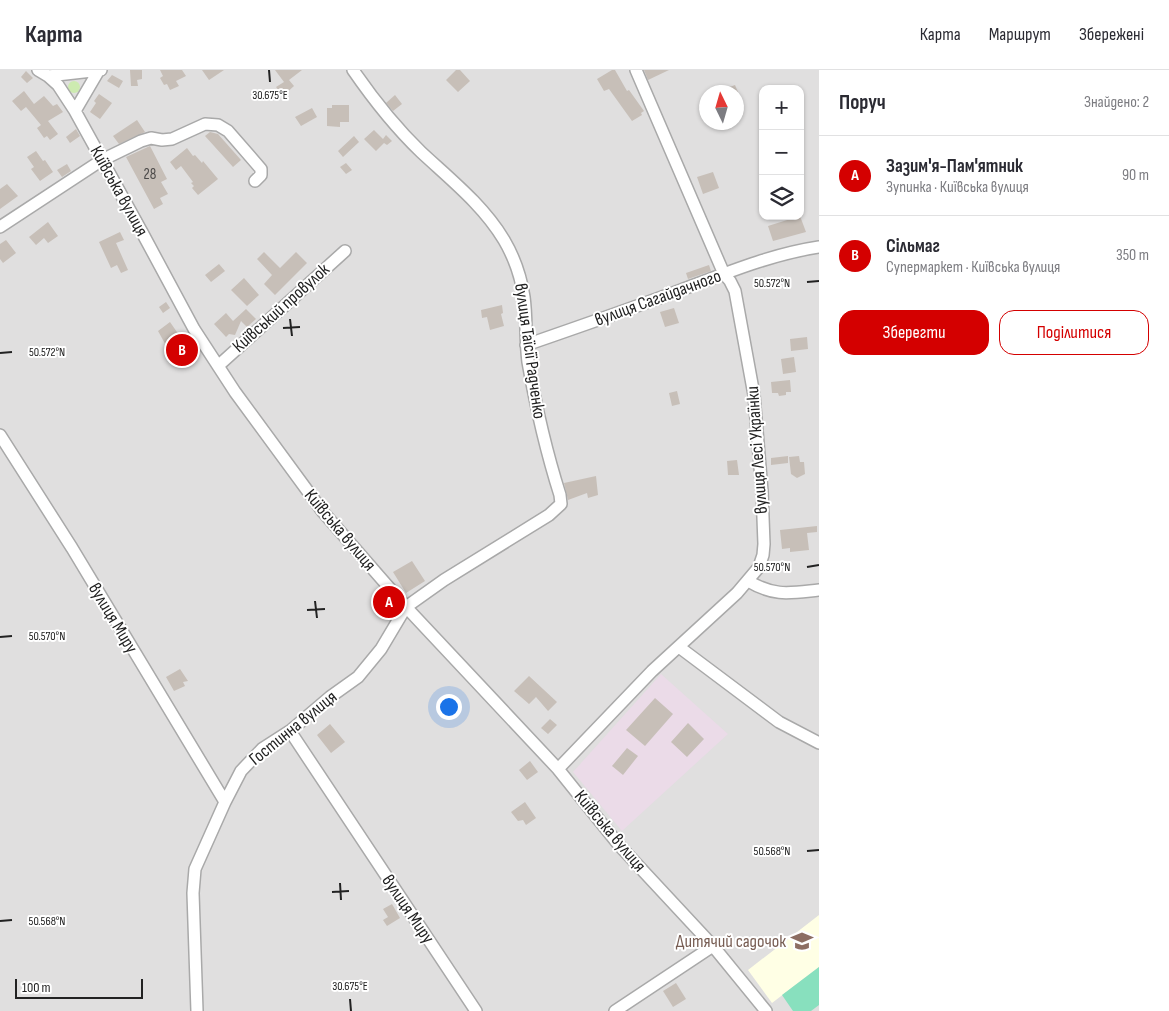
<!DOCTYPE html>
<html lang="uk">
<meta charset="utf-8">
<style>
:root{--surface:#fff;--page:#f7f7f7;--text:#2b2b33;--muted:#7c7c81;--line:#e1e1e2;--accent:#d40000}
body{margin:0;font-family:"Sofia Sans Condensed",sans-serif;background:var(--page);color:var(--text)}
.controls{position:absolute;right:15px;top:15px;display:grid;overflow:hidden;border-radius:10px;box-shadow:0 1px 4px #0004}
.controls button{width:45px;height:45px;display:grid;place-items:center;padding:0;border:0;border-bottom:1px solid var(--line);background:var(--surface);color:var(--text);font:25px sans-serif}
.compass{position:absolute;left:699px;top:15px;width:45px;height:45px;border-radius:50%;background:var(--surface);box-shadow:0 1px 4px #0004;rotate:355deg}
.scale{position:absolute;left:15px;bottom:12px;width:128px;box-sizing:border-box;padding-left:5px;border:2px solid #222;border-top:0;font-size:14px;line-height:18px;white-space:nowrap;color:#222;-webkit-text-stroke:4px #fff;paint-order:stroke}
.you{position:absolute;left:448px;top:636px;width:18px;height:18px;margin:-12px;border:4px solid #fff;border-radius:50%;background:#1a73e8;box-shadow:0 0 0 8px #1a73e833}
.badge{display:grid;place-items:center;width:32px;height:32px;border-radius:50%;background:var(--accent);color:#fff;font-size:16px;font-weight:700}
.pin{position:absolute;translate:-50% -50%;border:2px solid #fff;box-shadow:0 1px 5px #0006}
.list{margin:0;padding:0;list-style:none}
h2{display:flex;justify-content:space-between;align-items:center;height:65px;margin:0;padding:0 20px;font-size:21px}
h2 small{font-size:16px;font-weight:400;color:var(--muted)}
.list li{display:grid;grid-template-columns:32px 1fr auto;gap:15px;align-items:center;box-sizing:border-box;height:80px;padding:0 20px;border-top:1px solid var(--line)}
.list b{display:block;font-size:19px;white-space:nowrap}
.list p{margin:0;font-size:16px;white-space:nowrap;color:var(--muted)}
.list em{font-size:16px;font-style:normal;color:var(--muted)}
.actions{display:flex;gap:10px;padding:15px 20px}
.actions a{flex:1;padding:11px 0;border:1px solid var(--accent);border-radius:15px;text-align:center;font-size:18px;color:var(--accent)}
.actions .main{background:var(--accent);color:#fff}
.icon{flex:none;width:28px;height:28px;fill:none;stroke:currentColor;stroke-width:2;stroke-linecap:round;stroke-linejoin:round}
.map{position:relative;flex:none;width:819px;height:941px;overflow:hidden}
header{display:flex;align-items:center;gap:30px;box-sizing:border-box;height:70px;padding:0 25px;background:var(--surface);border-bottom:1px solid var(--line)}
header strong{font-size:24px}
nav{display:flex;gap:28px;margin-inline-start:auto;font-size:18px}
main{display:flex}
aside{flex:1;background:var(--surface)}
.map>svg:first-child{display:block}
</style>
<header>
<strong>Карта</strong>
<nav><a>Карта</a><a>Маршрут</a><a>Збережені</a></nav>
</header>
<main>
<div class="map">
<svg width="819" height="941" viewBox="0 0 819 941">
<rect width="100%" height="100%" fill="#f2efe9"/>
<!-- residential -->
<path fill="#e0dfdf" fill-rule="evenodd" d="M 0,0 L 819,0 L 819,941 L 0,941 ZM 763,19 L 800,19 L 800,146 L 763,146 ZM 706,22 L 736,22 L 736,52 L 706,52 Z"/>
<!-- industrial -->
<path fill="#ebdbe8" d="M 661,604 L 728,664 L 622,761 L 573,702 Z"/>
<!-- education -->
<path fill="#ffffe5" d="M 819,845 L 819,897 L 772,933 L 748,900 Z"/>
<!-- grass -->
<path fill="#cdebb0" d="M68 17a6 6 0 1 1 12 0a6 6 0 1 1-12 0Z"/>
<!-- pitch -->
<path fill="#88e0be" d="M 819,897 L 819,935 L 811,941 L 793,941 L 782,925 Z"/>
<!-- building -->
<path fill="#c7bfb8" d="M 130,0 L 142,0 L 142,9 L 137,10 L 138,16 L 131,16 Z
M 160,0 L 182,0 L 186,6 L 176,11 L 179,16 L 170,20 L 167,14 L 164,15 L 160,8 L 163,6 Z
M 202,0 L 224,0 L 209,10 Z
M 275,0 L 302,0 L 289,10 L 294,16 L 283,26 L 276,17 L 284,12 Z
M 456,0 L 460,0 L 470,11 L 458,22 L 446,10 Z
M 612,0 L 615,0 L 627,21 L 629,20 L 644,41 L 641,43 L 642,45 L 632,51 L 609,19 L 604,21 L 597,9 Z
M 644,0 L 669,0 L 648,10 Z
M 26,1 L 33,8 L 27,13 L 21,7 Z
M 112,5 L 123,11 L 119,18 L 107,11 Z
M 735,15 L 738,22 L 716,22 Z
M 24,21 L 34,34 L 44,26 L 53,36 L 57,34 L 63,42 L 48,51 L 58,64 L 50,70 L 47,66 L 44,68 L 37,58 L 41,55 L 26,37 L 21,41 L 12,31 Z
M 99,24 L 112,33 L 100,49 L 90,42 L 96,33 L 94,31 Z
M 395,25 L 402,34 L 393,41 L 386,33 Z
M 332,35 L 349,35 L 349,52 L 340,52 L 340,57 L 327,56 L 327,38 L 332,38 Z
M 312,38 L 317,47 L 301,56 L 295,47 Z
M 137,50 L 145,62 L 119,74 L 113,66 Z
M 76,59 L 80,66 L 70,73 L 66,67 Z
M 374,60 L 383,69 L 386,65 L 392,71 L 387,75 L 384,73 L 376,81 L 364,69 Z
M 210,62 L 218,64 L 241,90 L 233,97 L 205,66 Z
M 354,66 L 359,72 L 343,87 L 338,81 Z
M 150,76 L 167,109 L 161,112 L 168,124 L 160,128 L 163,134 L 154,139 L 126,87 Z
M 187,78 L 193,86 L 195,85 L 202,93 L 203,91 L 218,109 L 198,125 L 192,118 L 194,116 L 191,113 L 193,112 L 181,96 L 176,100 L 170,92 Z
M 36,81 L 43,91 L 45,90 L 53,102 L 40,111 L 31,99 L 34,97 L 27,87 Z
M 346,93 L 352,100 L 346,104 L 340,97 Z
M 67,94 L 71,101 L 62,107 L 57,100 Z
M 713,102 L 719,118 L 703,124 L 697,107 Z
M 7,114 L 18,126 L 0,139 L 0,119 Z
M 800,146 L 806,162 L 773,171 L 768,156 Z
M 48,152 L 58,166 L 48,173 L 44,168 L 36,175 L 29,167 Z
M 120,162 L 124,170 L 116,173 L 128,200 L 121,203 L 117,195 L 111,198 L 99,172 Z
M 6,170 L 16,183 L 3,193 L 0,189 L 0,174 Z
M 264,182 L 280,198 L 296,182 L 307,193 L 275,225 L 264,214 L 272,205 L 257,189 Z
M 219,194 L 225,201 L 211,212 L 205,205 Z
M 709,195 L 711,201 L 688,209 L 686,203 Z
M 244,208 L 259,225 L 247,236 L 231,220 Z
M 166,232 L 170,238 L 163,243 L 159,237 Z
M 502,235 L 503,243 L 501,244 L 504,256 L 490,260 L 487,247 L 482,248 L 481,240 Z
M 674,238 L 679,253 L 665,257 L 660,242 Z
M 246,239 L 256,249 L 247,257 L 241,251 L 235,265 L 229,264 L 226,267 L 214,254 L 226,243 L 233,251 Z
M 170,252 L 188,278 L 173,288 L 158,261 Z
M 807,267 L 808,279 L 791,281 L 790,269 Z
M 794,287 L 796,302 L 783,304 L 781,289 Z
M 790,310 L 791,322 L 786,322 L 786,325 L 779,326 L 778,323 L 772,323 L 771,312 Z
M 677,321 L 680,334 L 672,336 L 669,323 Z
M 788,386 L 788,393 L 771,395 L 771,388 Z
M 799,386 L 800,392 L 804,392 L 805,404 L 797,408 L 791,404 L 789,387 Z
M 737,390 L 739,405 L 728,405 L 727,391 Z
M 596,406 L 598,425 L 588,428 L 587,423 L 568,430 L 564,413 Z
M 817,456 L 817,462 L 807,463 L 809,480 L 790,482 L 790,478 L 782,479 L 780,460 Z
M 412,491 L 425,511 L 406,523 L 393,502 Z
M 180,599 L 188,611 L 183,612 L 185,616 L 174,621 L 166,607 Z
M 529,606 L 557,632 L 548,641 L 536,627 L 529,634 L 514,621 Z
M 655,628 L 673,644 L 645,676 L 626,660 Z
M 550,649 L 557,655 L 548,664 L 541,658 Z
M 688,653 L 704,669 L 687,687 L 671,672 Z
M 330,654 L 345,672 L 331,683 L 317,665 Z
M 627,678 L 638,686 L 623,705 L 612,696 Z
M 530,691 L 538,702 L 527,710 L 519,700 Z
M 525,732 L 536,748 L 526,755 L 523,750 L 518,751 L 511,742 Z
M 392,834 L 400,848 L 387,856 L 383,850 L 388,847 L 383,839 Z
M 676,913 L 686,929 L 673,937 L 663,921 Z"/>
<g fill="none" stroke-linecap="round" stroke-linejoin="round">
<!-- minor casing -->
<g stroke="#a9a9a9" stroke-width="14">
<path id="minor" d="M 38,0 L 48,6 L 58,15 L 75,41 L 144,166 L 194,259 L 235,322 L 323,442 L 406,537 L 558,699 L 619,775 L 713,876 L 766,941
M 48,6 L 101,0
M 75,41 L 99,0
M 0,157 L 102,90 L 141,71 L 151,68 L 162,70 L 172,69 L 205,54 L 218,55 L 228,61 L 261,99 L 261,105 L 255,111
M 526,275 C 578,257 630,239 681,220 C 726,203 772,184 819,177
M 218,296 L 345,181
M 0,365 L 72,478 L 225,732
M 748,511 C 775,527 790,523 819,520
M 679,577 L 779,652 L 819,673
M 290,661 L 476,941
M 558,699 L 652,601 L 737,523 L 759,497 L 763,485 L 764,474 L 762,421 L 754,325 L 735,221 L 730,211 L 724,204 L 636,0
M 197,941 L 193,823 L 195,799 L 225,732 L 241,701 L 262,679 L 290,661 L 330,627 L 358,607 L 381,579 L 406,537 L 444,510 L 549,445 L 561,434 L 560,425 C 546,381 536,337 528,292 C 525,270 527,248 524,227 C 521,207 514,187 504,170 C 483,135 450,109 421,82 C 395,57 373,29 353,0
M 615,941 L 713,876"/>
</g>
<!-- minor -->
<use href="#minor" stroke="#fff" stroke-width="11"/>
</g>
<!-- ticks -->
<path fill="none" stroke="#222" stroke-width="2" d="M 269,0 L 270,12M 807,212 L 819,211M 290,249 L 292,266M 283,258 L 300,257M 0,283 L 12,282M 807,497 L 819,495M 315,531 L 317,548M 307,540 L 325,539M 0,567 L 12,566M 807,781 L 819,780M 340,813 L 341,830M 332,822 L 349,821M 0,851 L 12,850M 350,929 L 351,941"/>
<!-- icons -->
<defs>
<g id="school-bare" transform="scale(1.725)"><path d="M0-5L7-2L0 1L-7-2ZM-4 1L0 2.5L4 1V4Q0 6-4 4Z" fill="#8d6e63" stroke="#fff" stroke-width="2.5" paint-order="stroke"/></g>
</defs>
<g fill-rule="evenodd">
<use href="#school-bare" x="802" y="871"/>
</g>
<g text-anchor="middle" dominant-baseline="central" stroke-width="4" stroke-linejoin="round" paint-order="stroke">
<!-- number labels -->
<g font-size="15" fill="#4b4948">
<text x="150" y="104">28</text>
</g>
<!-- street labels -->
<g font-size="18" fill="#222" stroke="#fff">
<text transform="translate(119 121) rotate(61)">Київська вулиця</text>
<text transform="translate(658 228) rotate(-20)">вулиця Сагайдачного</text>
<text transform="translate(281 238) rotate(-42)">Київський провулок</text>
<text transform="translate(530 281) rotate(82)">вулиця Таїсії Радченко</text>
<text transform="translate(757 380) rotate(-94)">вулиця Лесі Українки</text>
<text transform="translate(340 460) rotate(50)">Київська вулиця</text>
<text transform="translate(113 548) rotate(59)">вулиця Миру</text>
<text transform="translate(293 658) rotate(-39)">Гостинна вулиця</text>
<text transform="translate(610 761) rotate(50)">Київська вулиця</text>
<text transform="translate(408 839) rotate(56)">вулиця Миру</text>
</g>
<!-- education labels -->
<g font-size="18" fill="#785e54" stroke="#fff" text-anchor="end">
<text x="786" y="871">Дитячий садочок</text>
</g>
</g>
<g font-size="12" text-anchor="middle" fill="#222" stroke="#fff" stroke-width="4" stroke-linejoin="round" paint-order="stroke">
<text x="270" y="29">30.675°E</text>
<text x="772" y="217">50.572°N</text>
<text x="47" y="286">50.572°N</text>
<text x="772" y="501">50.570°N</text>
<text x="47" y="570">50.570°N</text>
<text x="772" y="785">50.568°N</text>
<text x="47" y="855">50.568°N</text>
<text x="350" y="920">30.675°E</text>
</g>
</svg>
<div class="controls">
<button>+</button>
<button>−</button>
<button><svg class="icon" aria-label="layers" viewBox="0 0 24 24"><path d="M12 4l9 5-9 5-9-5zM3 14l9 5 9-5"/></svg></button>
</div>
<svg class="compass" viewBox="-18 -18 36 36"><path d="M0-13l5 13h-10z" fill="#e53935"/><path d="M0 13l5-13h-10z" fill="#7c7c81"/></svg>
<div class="scale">100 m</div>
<div class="you"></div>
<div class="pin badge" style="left:389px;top:532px">A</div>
<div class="pin badge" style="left:182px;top:280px">B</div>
</div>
<aside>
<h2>Поруч<small>Знайдено: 2</small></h2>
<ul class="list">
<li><span class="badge">A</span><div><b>Зазим'я-Пам'ятник</b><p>Зупинка · Київська вулиця</p></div><em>90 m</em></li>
<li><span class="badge">B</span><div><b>Сільмаг</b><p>Супермаркет · Київська вулиця</p></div><em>350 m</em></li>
</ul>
<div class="actions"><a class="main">Зберегти</a><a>Поділитися</a></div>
</aside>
</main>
